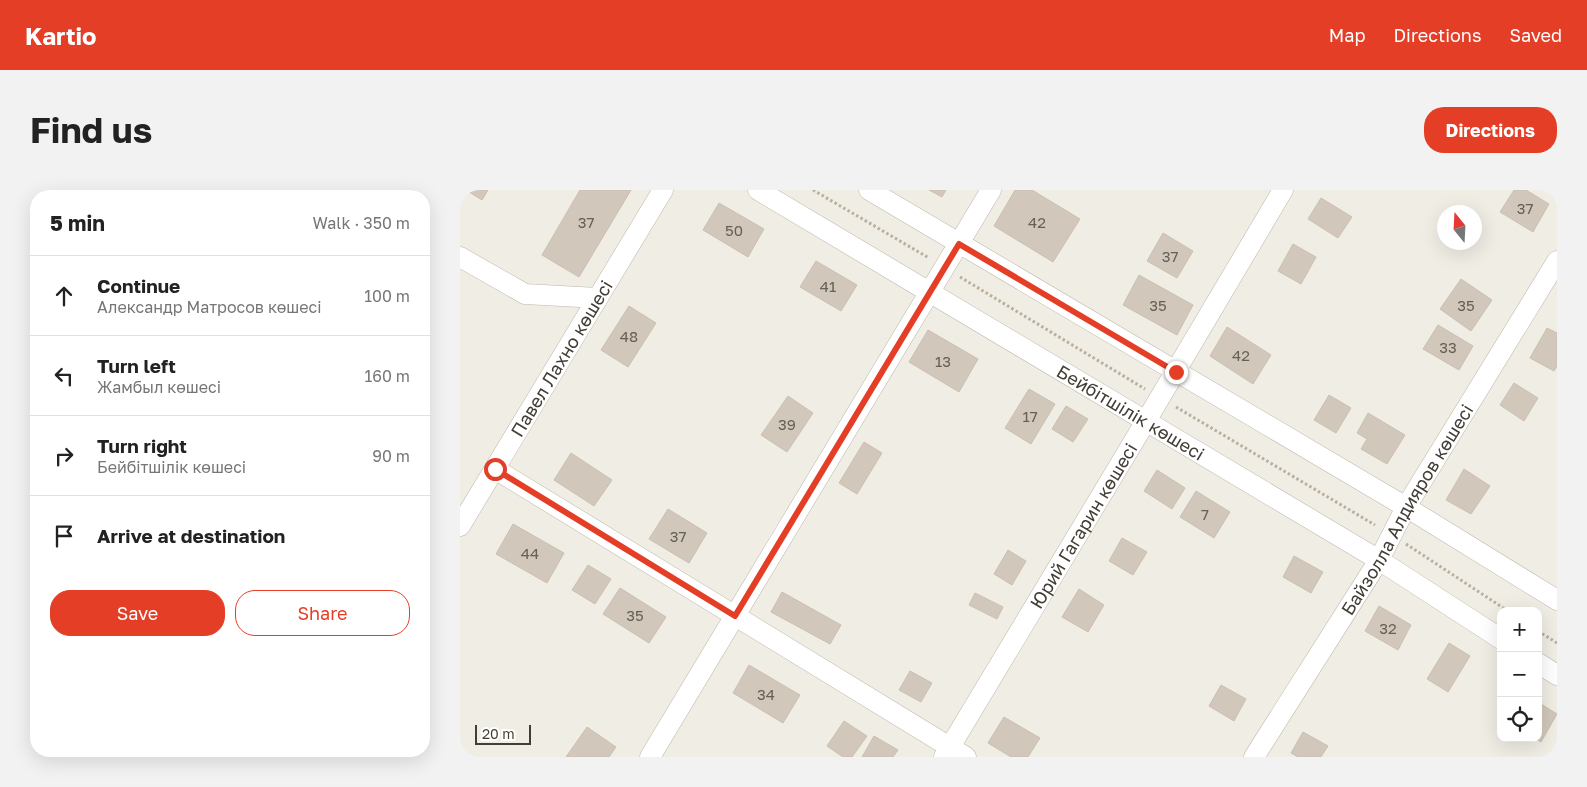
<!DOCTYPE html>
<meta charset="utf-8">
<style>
:root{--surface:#fff;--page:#f2f2f2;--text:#222;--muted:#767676;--line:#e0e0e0;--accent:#e53e27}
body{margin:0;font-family:"Golos Text",sans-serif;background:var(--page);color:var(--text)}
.controls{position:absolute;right:15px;bottom:15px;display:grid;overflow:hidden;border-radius:10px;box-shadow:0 5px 20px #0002}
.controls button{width:45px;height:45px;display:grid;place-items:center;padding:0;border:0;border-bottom:1px solid var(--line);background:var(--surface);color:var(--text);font:25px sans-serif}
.compass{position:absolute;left:977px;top:15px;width:45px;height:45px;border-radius:50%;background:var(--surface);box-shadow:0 5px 20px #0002;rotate:342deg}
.scale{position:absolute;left:15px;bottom:12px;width:56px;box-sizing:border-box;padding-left:5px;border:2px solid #423d35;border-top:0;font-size:14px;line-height:18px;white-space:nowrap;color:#423d35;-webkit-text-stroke:4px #fff;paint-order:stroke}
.stop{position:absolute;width:15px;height:15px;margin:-11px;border:4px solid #e53e27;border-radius:50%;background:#fff}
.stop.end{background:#e53e27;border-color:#fff;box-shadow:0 1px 5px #0008}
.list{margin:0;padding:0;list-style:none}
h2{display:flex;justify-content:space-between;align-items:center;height:65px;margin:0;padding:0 20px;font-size:21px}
h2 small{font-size:16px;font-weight:400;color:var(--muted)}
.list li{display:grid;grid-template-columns:32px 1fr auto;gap:15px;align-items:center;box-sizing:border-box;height:80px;padding:0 20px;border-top:1px solid var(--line)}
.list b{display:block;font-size:19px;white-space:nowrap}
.list p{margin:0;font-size:16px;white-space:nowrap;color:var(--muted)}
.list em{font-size:16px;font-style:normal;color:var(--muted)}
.actions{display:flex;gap:10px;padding:15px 20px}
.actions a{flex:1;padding:11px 0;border:1px solid var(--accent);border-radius:20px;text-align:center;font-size:18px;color:var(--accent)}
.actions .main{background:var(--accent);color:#fff}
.icon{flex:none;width:28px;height:28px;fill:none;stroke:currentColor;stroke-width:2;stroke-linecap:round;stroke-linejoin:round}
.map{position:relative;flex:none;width:1097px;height:567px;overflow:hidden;border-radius:20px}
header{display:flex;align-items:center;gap:30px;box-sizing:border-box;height:70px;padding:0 25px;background:var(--accent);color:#fff}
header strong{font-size:24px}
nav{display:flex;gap:28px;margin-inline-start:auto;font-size:18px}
.intro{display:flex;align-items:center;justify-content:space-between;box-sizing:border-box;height:120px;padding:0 30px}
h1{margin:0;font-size:35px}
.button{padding:12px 22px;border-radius:20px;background:var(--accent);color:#fff;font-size:18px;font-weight:700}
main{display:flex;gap:30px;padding:0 30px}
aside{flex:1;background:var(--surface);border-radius:20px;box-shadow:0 5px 20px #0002}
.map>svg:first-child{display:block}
</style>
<header>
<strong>Kartio</strong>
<nav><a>Map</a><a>Directions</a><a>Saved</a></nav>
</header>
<div class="intro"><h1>Find us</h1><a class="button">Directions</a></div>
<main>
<aside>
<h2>5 min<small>Walk · 350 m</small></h2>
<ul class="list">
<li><svg class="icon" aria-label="ahead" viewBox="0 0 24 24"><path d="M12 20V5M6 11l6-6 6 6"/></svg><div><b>Continue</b><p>Александр Матросов көшесі</p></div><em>100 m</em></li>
<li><svg class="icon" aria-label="left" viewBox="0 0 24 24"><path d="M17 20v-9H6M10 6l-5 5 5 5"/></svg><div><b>Turn left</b><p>Жамбыл көшесі</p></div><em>160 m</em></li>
<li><svg class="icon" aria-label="right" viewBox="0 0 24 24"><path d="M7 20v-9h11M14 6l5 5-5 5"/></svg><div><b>Turn right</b><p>Бейбітшілік көшесі</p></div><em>90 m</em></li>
<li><svg class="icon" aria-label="arrive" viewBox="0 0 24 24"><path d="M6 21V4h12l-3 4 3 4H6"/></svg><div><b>Arrive at destination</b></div></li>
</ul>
<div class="actions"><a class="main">Save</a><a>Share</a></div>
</aside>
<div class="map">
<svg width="1097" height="567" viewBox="0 0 1097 567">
<rect width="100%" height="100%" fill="#f0ede5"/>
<!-- building -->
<path fill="#d1c8bb" stroke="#cbbfaf" d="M 6,0 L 28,0 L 22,10 Z
M 120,0 L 171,0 L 119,87 L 82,65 Z
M 469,0 L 486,0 L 482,7 Z
M 555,0 L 572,0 L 620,29 L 593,72 L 534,36 Z
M 1054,0 L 1066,0 L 1089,14 L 1073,42 L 1040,22 Z
M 861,8 L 892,27 L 878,48 L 848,29 Z
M 259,13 L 304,39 L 288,67 L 243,40 Z
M 703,43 L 733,61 L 717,88 L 687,71 Z
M 833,54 L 856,67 L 841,94 L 818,81 Z
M 356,71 L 397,95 L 381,121 L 340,97 Z
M 679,85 L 733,115 L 717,145 L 663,115 Z
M 1001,89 L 1032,110 L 1011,141 L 980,119 Z
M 169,116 L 196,133 L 168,177 L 141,160 Z
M 978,135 L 1013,156 L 999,180 L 963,159 Z
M 767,137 L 811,165 L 793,194 L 750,166 Z
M 1087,138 L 1097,143 L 1097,176 L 1094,181 L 1070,168 Z
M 468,140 L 518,169 L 499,202 L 449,172 Z
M 1054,193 L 1078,208 L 1064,231 L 1040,215 Z
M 569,199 L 595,214 L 571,254 L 545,238 Z
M 869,205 L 891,218 L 876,243 L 854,230 Z
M 328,206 L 353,223 L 327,262 L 301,245 Z
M 606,216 L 628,229 L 613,252 L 592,239 Z
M 908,223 L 945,245 L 927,274 L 901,259 L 907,249 L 897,243 Z
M 404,252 L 422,263 L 397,304 L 379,293 Z
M 111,263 L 152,290 L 134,316 L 94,290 Z
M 1004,279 L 1030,296 L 1011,324 L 986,310 Z
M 697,280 L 725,298 L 712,319 L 684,301 Z
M 736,301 L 770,322 L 754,348 L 720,327 Z
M 208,319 L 247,343 L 229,373 L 189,349 Z
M 53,334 L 104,363 L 87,393 L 36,364 Z
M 662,348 L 687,362 L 673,385 L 649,371 Z
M 548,360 L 566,371 L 552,395 L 534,384 Z
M 834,366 L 863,382 L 851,403 L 823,387 Z
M 128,375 L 151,389 L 135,414 L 112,400 Z
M 160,398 L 206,427 L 189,453 L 143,424 Z
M 619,399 L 644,415 L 628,442 L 602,427 Z
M 322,402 L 381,435 L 370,454 L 311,422 Z
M 515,403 L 543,417 L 537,429 L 509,415 Z
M 919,416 L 951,435 L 938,460 L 905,441 Z
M 989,453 L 1010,466 L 988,502 L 967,489 Z
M 289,475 L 340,505 L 323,533 L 273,503 Z
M 450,481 L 472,493 L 461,512 L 439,500 Z
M 761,495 L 786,509 L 774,531 L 749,516 Z
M 1078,512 L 1097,524 L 1081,552 L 1075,548 L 1078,548 Z
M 544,527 L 580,548 L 568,567 L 551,567 L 528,553 Z
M 384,531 L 407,546 L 392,567 L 383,567 L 367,556 Z
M 127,537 L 156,557 L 149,567 L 106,567 Z
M 843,542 L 868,556 L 861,567 L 838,567 L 831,563 Z
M 414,546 L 438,560 L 433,567 L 402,567 Z"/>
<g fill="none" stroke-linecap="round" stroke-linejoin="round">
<!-- minor casing -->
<g stroke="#beb7ab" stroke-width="21">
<g id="minor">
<path id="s1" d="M 298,0 L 919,370 L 1041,449"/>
<path d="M 409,0 L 946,317 L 1097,410"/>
<path d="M 0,67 L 65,104 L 138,108"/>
<path d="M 35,279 L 506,567"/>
<path id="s2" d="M 0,336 L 203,0"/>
<path d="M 1078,473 L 1097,485"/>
<path d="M 190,567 L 531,0"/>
<path id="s3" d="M 484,567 L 686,231 L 823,0"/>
<path id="s4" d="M 794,567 L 919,370 L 946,317 L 1097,71"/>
</g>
</g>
<!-- path -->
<path stroke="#bbaf9b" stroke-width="3" stroke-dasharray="2.5 2.5" stroke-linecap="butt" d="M 353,0 L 469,68
M 500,87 L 685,199
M 716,217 L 915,335
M 946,354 L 1048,421
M 1078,441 L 1097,453"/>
<!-- minor -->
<use href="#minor" stroke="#fff" stroke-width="20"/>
</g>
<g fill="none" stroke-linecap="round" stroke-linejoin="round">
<!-- route -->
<path stroke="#e53e27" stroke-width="6" d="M 35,279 L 275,426 L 499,54 L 716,182"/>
</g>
<g text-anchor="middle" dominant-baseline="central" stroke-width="4" stroke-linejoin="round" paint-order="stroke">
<!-- number labels -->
<g font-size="15" fill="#666056">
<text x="1065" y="18">37</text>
<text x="126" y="32">37</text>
<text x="577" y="32">42</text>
<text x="274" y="40">50</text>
<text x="710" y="66">37</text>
<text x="368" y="96">41</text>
<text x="698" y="115">35</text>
<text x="1006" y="115">35</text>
<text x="169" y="146">48</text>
<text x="988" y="157">33</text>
<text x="781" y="165">42</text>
<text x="483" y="171">13</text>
<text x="570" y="226">17</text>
<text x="327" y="234">39</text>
<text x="745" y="324">7</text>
<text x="218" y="346">37</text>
<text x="70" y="363">44</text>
<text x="175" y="425">35</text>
<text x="928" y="438">32</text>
<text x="306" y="504">34</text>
</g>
<!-- street labels -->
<g font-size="18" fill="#423d35" stroke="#fff">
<text stroke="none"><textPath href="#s2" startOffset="196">Павел Лахно көшесі</textPath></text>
<text stroke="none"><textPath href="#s1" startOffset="434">Бейбітшілік көшесі</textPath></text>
<text stroke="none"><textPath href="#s4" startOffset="291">Байзолла Алдияров көшесі</textPath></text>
<text stroke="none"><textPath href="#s3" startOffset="270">Юрий Гагарин көшесі</textPath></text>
</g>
</g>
</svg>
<div class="controls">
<button>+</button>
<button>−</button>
<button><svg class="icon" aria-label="locate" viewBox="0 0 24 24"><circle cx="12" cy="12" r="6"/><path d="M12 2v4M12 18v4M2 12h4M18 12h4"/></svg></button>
</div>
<svg class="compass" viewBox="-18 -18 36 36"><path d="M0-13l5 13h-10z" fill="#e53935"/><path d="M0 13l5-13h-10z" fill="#767676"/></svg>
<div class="scale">20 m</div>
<div class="stop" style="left:35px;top:279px"></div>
<div class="stop end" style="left:716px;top:182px"></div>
</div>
</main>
